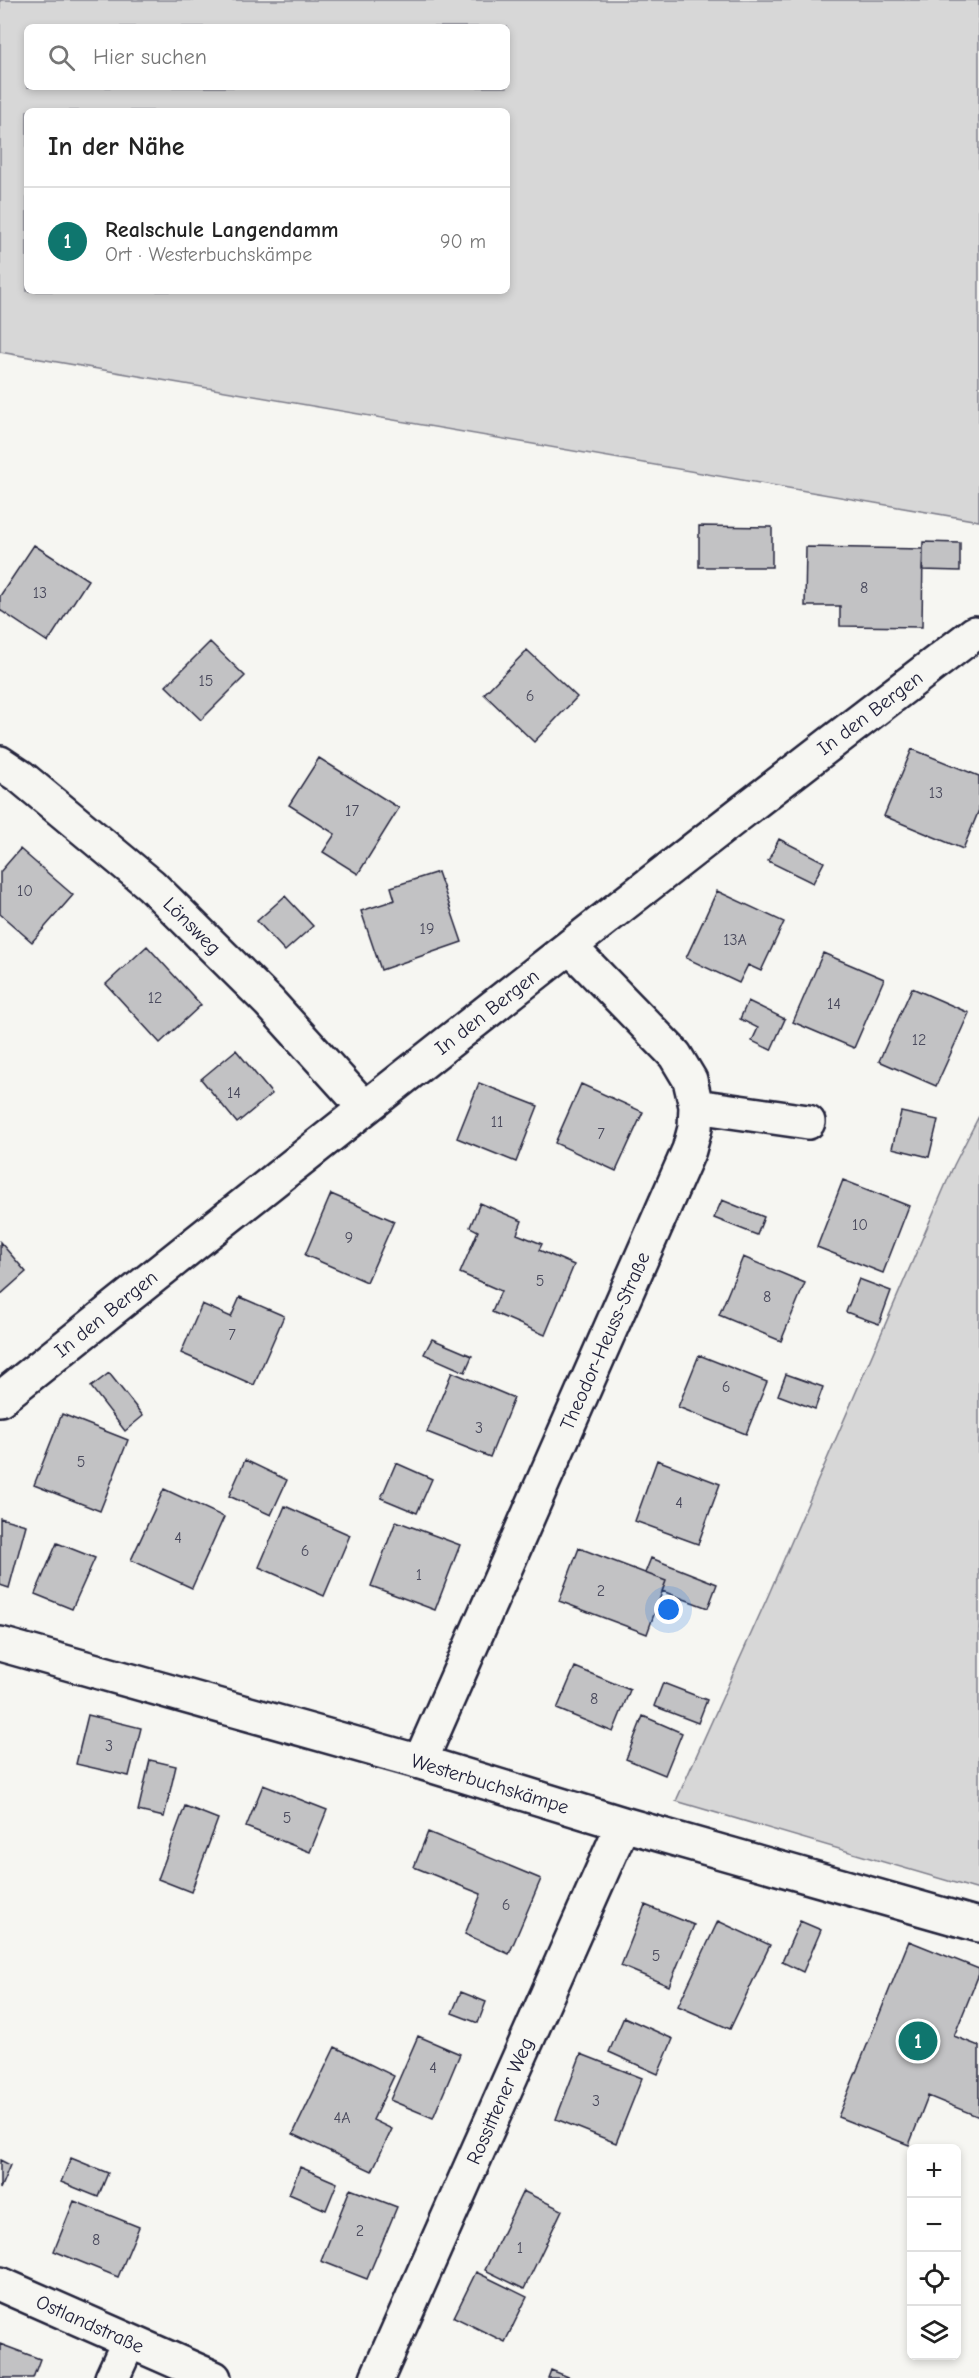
<!DOCTYPE html>
<html lang="de">
<meta charset="utf-8">
<style>
:root{--surface:#fff;--page:#f2f2f2;--text:#222;--muted:#767676;--line:#e0e0e0;--accent:#0f766e}
body{margin:0;font-family:"Comic Neue",sans-serif;background:var(--page);color:var(--text)}
.controls{position:absolute;right:18px;bottom:18px;display:grid;overflow:hidden;border-radius:9px;box-shadow:0 3px 9px #0003}
.controls button{width:54px;height:54px;display:grid;place-items:center;padding:0;border:0;border-bottom:2px solid var(--line);background:var(--surface);color:var(--text);font:30px sans-serif}
.you{position:absolute;left:669px;top:1610px;width:21px;height:21px;margin:-15px;border:4px solid #fff;border-radius:50%;background:#1a73e8;box-shadow:0 0 0 9px #1a73e833}
.badge{display:grid;place-items:center;width:39px;height:39px;border-radius:50%;background:var(--accent);color:#fff;font-size:20px;font-weight:700}
.pin{position:absolute;translate:-50% -50%;border:3px solid #fff;box-shadow:0 2px 6px #0006}
.list{margin:0;padding:0;list-style:none}
h2{display:flex;justify-content:space-between;align-items:center;height:78px;margin:0;padding:0 24px;font-size:26px}
h2 small{font-size:20px;font-weight:400;color:var(--muted)}
.list li{display:grid;grid-template-columns:39px 1fr auto;gap:18px;align-items:center;box-sizing:border-box;height:108px;padding:0 24px;border-top:2px solid var(--line)}
.list b{display:block;font-size:22px;white-space:nowrap}
.list p{margin:0;font-size:20px;white-space:nowrap;color:var(--muted)}
.list em{font-size:20px;font-style:normal;color:var(--muted)}
.icon{flex:none;width:33px;height:33px;fill:none;stroke:currentColor;stroke-width:2;stroke-linecap:round;stroke-linejoin:round}
.map{position:relative;flex:none;width:979px;height:2378px;overflow:hidden}
.search{position:absolute;background:var(--surface);box-shadow:0 3px 9px #0003;left:24px;top:24px;width:486px;height:66px;display:flex;align-items:center;gap:15px;box-sizing:border-box;padding:0 21px;border-radius:9px;color:var(--muted);font-size:22px}
.panel{position:absolute;background:var(--surface);box-shadow:0 3px 9px #0003;left:24px;top:108px;width:486px;height:186px;border-radius:9px}
.map>svg:first-child{display:block}
</style>
<div class="map">
<svg width="979" height="2378" viewBox="0 0 979 2378">
<rect width="100%" height="100%" fill="#f6f6f2"/>
<filter id="ink" filterUnits="userSpaceOnUse"><feTurbulence type="fractalNoise" baseFrequency=".0167" numOctaves="2"/><feDisplacementMap in="SourceGraphic" scale="12" xChannelSelector="R" yChannelSelector="G"/><feConvolveMatrix kernelMatrix="1 2 1 2 8 2 1 2 1" color-interpolation-filters="sRGB"/></filter>
<g filter="url(#ink)">
<!-- green -->
<path fill="#d7d7d7" stroke="#7c7c89" stroke-width="1.5" fill-rule="evenodd" d="M 0,0 L 979,0 L 979,521 L 0,352 ZM 27,27 L 507,27 L 507,87 L 27,87 ZM 27,111 L 507,111 L 507,291 L 27,291 Z
M 979,1116 L 979,1890 L 676,1801 L 768,1596 L 954,1165 Z"/>
<!-- building -->
<path fill="#c2c2c4" stroke="#22223b" stroke-width="1.5" d="M 699,526 L 772,527 L 772,567 L 699,567 Z
M 923,542 L 960,543 L 960,571 L 922,570 Z
M 34,545 L 88,580 L 48,642 L 0,610 L 0,596 Z
M 806,547 L 923,549 L 922,627 L 840,626 L 840,606 L 805,606 Z
M 210,642 L 245,676 L 201,720 L 166,686 Z
M 527,650 L 577,697 L 534,742 L 484,694 Z
M 912,749 L 979,776 L 979,810 L 963,849 L 884,816 Z
M 319,758 L 399,808 L 358,874 L 323,852 L 335,834 L 289,805 Z
M 779,839 L 824,862 L 813,883 L 768,861 Z
M 20,849 L 73,895 L 32,942 L 0,914 L 0,872 Z
M 438,872 L 462,942 L 381,970 L 361,911 L 395,900 L 391,887 Z
M 717,891 L 784,922 L 761,971 L 748,965 L 739,983 L 686,958 Z
M 285,896 L 313,926 L 285,951 L 257,921 Z
M 147,946 L 201,1005 L 160,1043 L 106,984 Z
M 823,953 L 884,979 L 854,1048 L 793,1022 Z
M 912,988 L 969,1013 L 936,1086 L 879,1061 Z
M 748,1001 L 785,1019 L 771,1050 L 752,1041 L 758,1028 L 740,1019 Z
M 236,1050 L 272,1094 L 237,1123 L 201,1079 Z
M 479,1083 L 538,1106 L 516,1162 L 457,1138 Z
M 581,1084 L 643,1112 L 616,1171 L 555,1143 Z
M 901,1112 L 938,1120 L 929,1157 L 892,1148 Z
M 843,1180 L 909,1206 L 883,1273 L 817,1247 Z
M 331,1194 L 394,1221 L 367,1282 L 305,1255 Z
M 722,1200 L 764,1217 L 757,1235 L 714,1218 Z
M 480,1203 L 522,1221 L 517,1234 L 542,1244 L 539,1250 L 574,1265 L 545,1335 L 492,1312 L 501,1291 L 460,1273 L 478,1231 L 470,1227 Z
M 0,1242 L 26,1272 L 0,1295 Z
M 743,1257 L 805,1283 L 781,1341 L 719,1315 Z
M 859,1279 L 891,1291 L 879,1324 L 846,1312 Z
M 240,1297 L 284,1316 L 254,1385 L 181,1353 L 202,1304 L 231,1317 Z
M 432,1339 L 472,1356 L 465,1372 L 424,1354 Z
M 699,1355 L 767,1382 L 746,1434 L 678,1407 Z
M 452,1372 L 514,1398 L 490,1457 L 427,1432 Z
M 109,1373 L 143,1416 L 125,1431 L 91,1387 Z
M 786,1374 L 823,1387 L 815,1409 L 778,1395 Z
M 62,1414 L 128,1440 L 100,1511 L 34,1485 Z
M 245,1460 L 287,1480 L 271,1515 L 229,1496 Z
M 657,1460 L 720,1484 L 698,1544 L 635,1521 Z
M 396,1463 L 432,1479 L 417,1513 L 381,1498 Z
M 164,1489 L 224,1517 L 192,1588 L 131,1560 Z
M 285,1506 L 350,1535 L 324,1596 L 259,1567 Z
M 0,1518 L 26,1525 L 9,1588 L 0,1585 Z
M 396,1521 L 460,1545 L 435,1610 L 371,1586 Z
M 57,1543 L 95,1558 L 72,1609 L 35,1594 Z
M 579,1548 L 666,1581 L 647,1634 L 559,1601 Z
M 651,1558 L 717,1584 L 708,1608 L 662,1591 L 666,1581 L 645,1573 Z
M 575,1667 L 630,1690 L 613,1732 L 557,1709 Z
M 663,1683 L 707,1700 L 698,1723 L 654,1706 Z
M 88,1715 L 141,1728 L 129,1776 L 76,1764 Z
M 643,1716 L 682,1733 L 665,1775 L 626,1759 Z
M 150,1760 L 176,1766 L 164,1817 L 138,1811 Z
M 263,1785 L 327,1810 L 310,1852 L 246,1827 Z
M 185,1806 L 218,1819 L 191,1892 L 158,1879 Z
M 428,1832 L 541,1879 L 509,1954 L 465,1934 L 481,1894 L 414,1867 Z
M 645,1905 L 694,1925 L 669,1986 L 621,1966 Z
M 718,1921 L 770,1945 L 730,2029 L 678,2006 Z
M 800,1921 L 821,1930 L 803,1972 L 782,1962 Z
M 909,1941 L 979,1969 L 979,1974 L 954,2036 L 979,2046 L 979,2117 L 928,2096 L 909,2145 L 838,2117 Z
M 461,1992 L 486,2002 L 478,2023 L 452,2013 Z
M 624,2017 L 673,2039 L 658,2074 L 609,2052 Z
M 418,2036 L 460,2054 L 433,2118 L 390,2100 Z
M 335,2047 L 394,2076 L 373,2120 L 392,2129 L 372,2171 L 293,2134 Z
M 581,2054 L 642,2078 L 616,2143 L 556,2119 Z
M 71,2158 L 108,2173 L 98,2197 L 61,2182 Z
M 0,2160 L 10,2165 L 0,2189 Z
M 300,2167 L 337,2183 L 326,2210 L 289,2194 Z
M 350,2189 L 397,2207 L 367,2279 L 321,2261 Z
M 523,2191 L 562,2210 L 524,2289 L 485,2270 Z
M 74,2201 L 139,2227 L 118,2277 L 54,2251 Z
M 476,2272 L 527,2297 L 505,2342 L 454,2317 Z
M 0,2344 L 40,2359 L 33,2378 L 0,2378 Z
M 551,2370 L 571,2378 L 548,2378 Z"/>
<g fill="none" stroke-linecap="round" stroke-linejoin="round">
<!-- minor casing -->
<g stroke="#22223b" stroke-width="38">
<path id="minor" d="M 0,763 L 21,777 L 151,885 L 269,1002 L 365,1108
M 696,1106 L 808,1122
M 0,1399 C 323,1141 646,883 975,633 L 979,634
M 0,1644 L 420,1762 L 623,1824 L 979,1925
M 420,1762 L 689,1150 L 695,1128 L 696,1106 L 690,1080 L 675,1055 L 570,947
M 0,2284 L 214,2378
M 112,2378 L 129,2341
M 377,2378 L 623,1824"/>
</g>
<!-- minor -->
<use href="#minor" stroke="#f6f6f2" stroke-width="33"/>
</g>
</g>
<g text-anchor="middle" dominant-baseline="central" stroke-width="6" stroke-linejoin="round" paint-order="stroke">
<!-- number labels -->
<g font-size="16" fill="#4a4a5d">
<text x="864" y="588">8</text>
<text x="40" y="593">13</text>
<text x="206" y="681">15</text>
<text x="530" y="696">6</text>
<text x="936" y="793">13</text>
<text x="352" y="811">17</text>
<text x="25" y="891">10</text>
<text x="427" y="929">19</text>
<text x="735" y="940">13A</text>
<text x="155" y="998">12</text>
<text x="834" y="1004">14</text>
<text x="919" y="1040">12</text>
<text x="234" y="1093">14</text>
<text x="497" y="1122">11</text>
<text x="601" y="1134">7</text>
<text x="860" y="1225">10</text>
<text x="349" y="1238">9</text>
<text x="540" y="1281">5</text>
<text x="767" y="1297">8</text>
<text x="232" y="1335">7</text>
<text x="726" y="1387">6</text>
<text x="479" y="1428">3</text>
<text x="81" y="1462">5</text>
<text x="679" y="1503">4</text>
<text x="178" y="1538">4</text>
<text x="305" y="1551">6</text>
<text x="419" y="1575">1</text>
<text x="601" y="1591">2</text>
<text x="594" y="1699">8</text>
<text x="109" y="1746">3</text>
<text x="287" y="1818">5</text>
<text x="506" y="1905">6</text>
<text x="656" y="1956">5</text>
<text x="433" y="2068">4</text>
<text x="596" y="2101">3</text>
<text x="342" y="2118">4A</text>
<text x="360" y="2231">2</text>
<text x="96" y="2240">8</text>
<text x="520" y="2248">1</text>
</g>
<!-- street labels -->
<g font-size="20" fill="#22223b" stroke="#f6f6f2">
<text transform="translate(870 713) rotate(-37)">In den Bergen</text>
<text transform="translate(192 926) rotate(45)">Lönsweg</text>
<text transform="translate(487 1012) rotate(-38)">In den Bergen</text>
<text transform="translate(106 1314) rotate(-39)">In den Bergen</text>
<text transform="translate(605 1341) rotate(-66)">Theodor-Heuss-Straße</text>
<text transform="translate(490 1784) rotate(17)">Westerbuchskämpe</text>
<text transform="translate(500 2101) rotate(-66)">Rossittener Weg</text>
<text transform="translate(90 2324) rotate(24)">Ostlandstraße</text>
</g>
</g>
</svg>
<div class="controls">
<button>+</button>
<button>−</button>
<button><svg class="icon" aria-label="locate" viewBox="0 0 24 24"><circle cx="12" cy="12" r="6"/><path d="M12 2v4M12 18v4M2 12h4M18 12h4"/></svg></button>
<button><svg class="icon" aria-label="layers" viewBox="0 0 24 24"><path d="M12 4l9 5-9 5-9-5zM3 14l9 5 9-5"/></svg></button>
</div>
<div class="you"></div>
<div class="pin badge" style="left:918px;top:2041px">1</div>
<div class="search"><svg class="icon" aria-label="search" viewBox="0 0 24 24"><circle cx="10" cy="10" r="6"/><path d="M15 15l6 6"/></svg>Hier suchen</div>
<section class="panel">
<h2>In der Nähe<small></small></h2>
<ul class="list">
<li><span class="badge">1</span><div><b>Realschule Langendamm</b><p>Ort · Westerbuchskämpe</p></div><em>90 m</em></li>
</ul>
</section>
</div>
